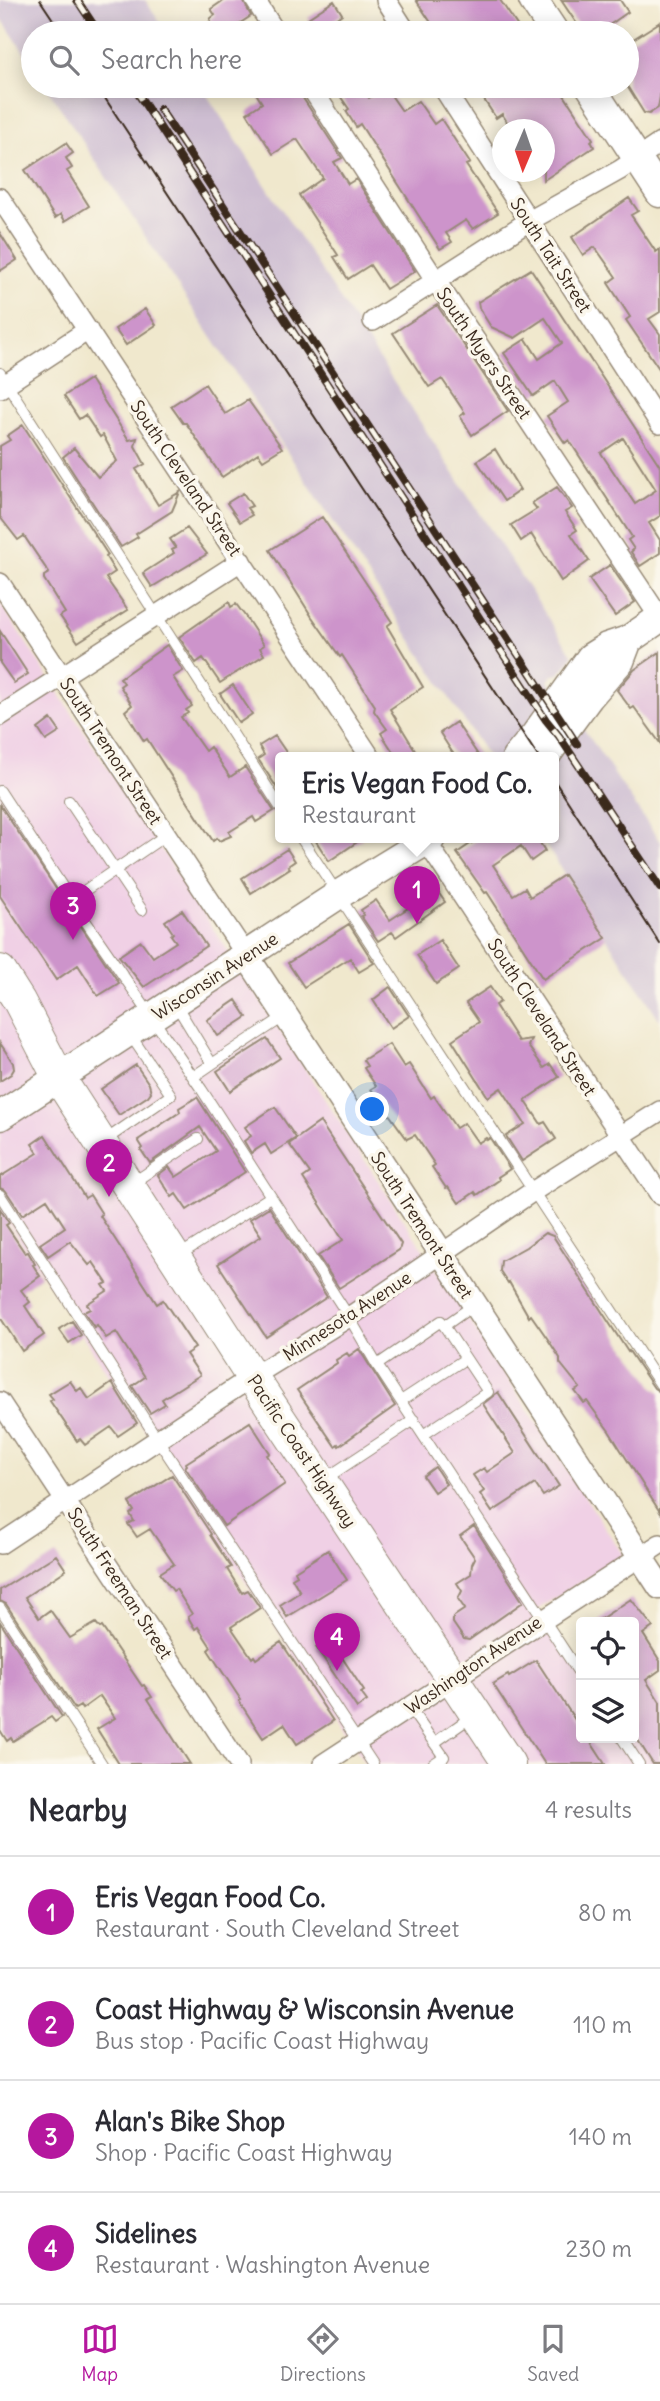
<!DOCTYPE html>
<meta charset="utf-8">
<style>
:root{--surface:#fff;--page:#f2f2f3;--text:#2b2b33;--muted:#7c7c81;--line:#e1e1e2;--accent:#b5179e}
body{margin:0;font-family:Delius,sans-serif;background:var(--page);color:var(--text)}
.controls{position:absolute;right:21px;bottom:21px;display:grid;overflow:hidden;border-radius:7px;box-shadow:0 4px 18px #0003}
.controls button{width:63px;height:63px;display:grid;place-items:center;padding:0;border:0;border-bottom:2px solid var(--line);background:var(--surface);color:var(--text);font:35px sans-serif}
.compass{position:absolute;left:492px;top:119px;width:63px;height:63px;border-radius:50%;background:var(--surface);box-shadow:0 4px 18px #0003;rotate:182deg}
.you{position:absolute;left:373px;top:1110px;width:24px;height:24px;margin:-18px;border:5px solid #fff;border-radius:50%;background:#1a73e8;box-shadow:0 0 0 10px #1a73e833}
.badge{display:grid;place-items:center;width:46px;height:46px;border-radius:50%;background:var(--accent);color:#fff;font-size:23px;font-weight:700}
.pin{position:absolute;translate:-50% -58px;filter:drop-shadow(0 2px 4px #0008)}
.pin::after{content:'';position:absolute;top:37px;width:24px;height:21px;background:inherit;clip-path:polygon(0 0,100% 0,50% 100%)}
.popup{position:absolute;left:275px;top:752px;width:284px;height:91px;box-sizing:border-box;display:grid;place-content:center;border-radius:7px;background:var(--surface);filter:drop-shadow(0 2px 5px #0005);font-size:23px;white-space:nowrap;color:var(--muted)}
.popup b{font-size:26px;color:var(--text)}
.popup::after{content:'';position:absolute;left:50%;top:100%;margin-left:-14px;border:14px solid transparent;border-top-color:var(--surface)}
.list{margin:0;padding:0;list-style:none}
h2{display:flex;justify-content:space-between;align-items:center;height:91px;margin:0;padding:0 28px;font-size:30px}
h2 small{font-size:23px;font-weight:400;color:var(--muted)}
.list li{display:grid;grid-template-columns:46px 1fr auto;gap:21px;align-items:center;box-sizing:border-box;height:112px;padding:0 28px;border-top:2px solid var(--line)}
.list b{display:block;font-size:26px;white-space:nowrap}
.list p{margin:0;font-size:23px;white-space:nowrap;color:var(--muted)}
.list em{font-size:23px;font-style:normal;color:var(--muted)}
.icon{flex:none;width:38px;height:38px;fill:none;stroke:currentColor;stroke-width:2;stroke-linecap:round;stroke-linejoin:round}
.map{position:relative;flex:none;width:660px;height:1764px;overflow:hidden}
.search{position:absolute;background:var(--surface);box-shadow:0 4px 18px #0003;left:21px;right:21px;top:21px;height:77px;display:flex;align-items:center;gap:18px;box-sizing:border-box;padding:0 24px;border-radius:38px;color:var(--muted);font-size:26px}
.sheet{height:539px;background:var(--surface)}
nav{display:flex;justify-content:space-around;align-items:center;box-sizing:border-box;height:98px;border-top:2px solid var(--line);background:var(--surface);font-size:19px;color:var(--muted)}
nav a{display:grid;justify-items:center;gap:4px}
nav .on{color:var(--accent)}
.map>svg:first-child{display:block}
</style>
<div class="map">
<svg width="660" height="1764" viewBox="0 0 660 1764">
<rect width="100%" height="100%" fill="#fbf7ec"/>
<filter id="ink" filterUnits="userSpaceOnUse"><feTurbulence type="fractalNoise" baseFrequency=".0143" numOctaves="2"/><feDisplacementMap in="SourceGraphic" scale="14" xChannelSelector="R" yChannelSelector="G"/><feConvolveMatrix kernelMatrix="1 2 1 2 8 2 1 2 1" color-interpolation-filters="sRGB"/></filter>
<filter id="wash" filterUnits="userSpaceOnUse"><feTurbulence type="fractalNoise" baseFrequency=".00686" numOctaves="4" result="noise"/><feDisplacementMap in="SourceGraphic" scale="28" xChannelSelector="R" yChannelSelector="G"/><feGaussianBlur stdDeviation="1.57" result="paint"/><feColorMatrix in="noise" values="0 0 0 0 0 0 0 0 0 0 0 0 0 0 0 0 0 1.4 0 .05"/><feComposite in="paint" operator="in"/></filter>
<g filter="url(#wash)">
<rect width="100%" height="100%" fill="#f0e8cd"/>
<!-- built -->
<path fill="#f0d0e5" d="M 0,603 L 623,1555 L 538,1609 L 581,1676 L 581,1738 L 622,1738 L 624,1740 L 634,1738 L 634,1734 L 660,1716 L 660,1764 L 366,1764 L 0,1211 Z"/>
<!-- industrial -->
<path fill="#cebed2" d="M 0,0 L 145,0 L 167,33 L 33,33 L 33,66 L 0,16 Z
M 46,86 L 201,86 L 573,656 L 559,674 L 552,675 L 548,681 L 590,738 L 660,842 L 660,1020 L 541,838 L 554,838 L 554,758 L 489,758 Z"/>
<g id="blocks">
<!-- building -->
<path fill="#cd94cb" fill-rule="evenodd" d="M 224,0 L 243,0 L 251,16 L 225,33 L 193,33 L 211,21 L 210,19 L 215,15 L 211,9 Z
M 416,0 L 500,0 L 518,27 L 508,33 L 438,33 Z
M 561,0 L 620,0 L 628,12 L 598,33 L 583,33 Z
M 334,1 L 342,14 L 334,20 L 338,26 L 326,33 L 318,33 L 308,18 Z
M 660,22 L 660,97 L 658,108 L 649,114 L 644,113 L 627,86 L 627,43 Z
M 261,86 L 295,86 L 342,158 L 334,162 L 348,184 L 356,179 L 415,271 L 386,289 L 370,265 L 348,279 L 334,257 L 338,255 L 299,195 L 323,178 L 297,139 L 273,154 L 247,113 L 262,103 L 254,90 Z
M 350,86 L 361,86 L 369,98 L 386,88 L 402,111 L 418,101 L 434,124 L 441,119 L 470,163 L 466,165 L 498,213 L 473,229 L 466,220 L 446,233 L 452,242 L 440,249 L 360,124 L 356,127 L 346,111 L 349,109 L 338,93 Z
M 475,86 L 558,86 L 593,139 L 591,141 L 594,147 L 544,180 L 544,130 L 512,130 L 502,114 L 496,118 Z
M 66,143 L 73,153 L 66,158 L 72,168 L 67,171 L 89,206 L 65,221 L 61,214 L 55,218 L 25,170 Z
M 629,198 L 638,211 L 631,215 L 656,252 L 660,249 L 660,312 L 649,319 L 660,334 L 660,370 L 626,320 L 630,317 L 608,283 L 616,277 L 595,247 L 583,255 L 572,237 Z
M 0,233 L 17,260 L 0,271 Z
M 531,269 L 660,466 L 660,516 L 649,523 L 660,540 L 660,553 L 640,566 L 631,552 L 634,549 L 628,540 L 632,537 L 569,440 L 565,443 L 547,416 L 568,402 L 555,381 L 533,396 L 504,353 L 526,339 L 539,359 L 562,343 L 545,318 L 515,338 L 491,327 L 479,308 L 478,302 ZM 623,438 L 656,490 L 635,504 L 601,453 Z
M 437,305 L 508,411 L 472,435 L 460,416 L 465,413 L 442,379 L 429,387 L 393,333 Z
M 145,309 L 156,325 L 126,345 L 115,329 Z
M 90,379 L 129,440 L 137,438 L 135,446 L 145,464 L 136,469 L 158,505 L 180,492 L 172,511 L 136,534 L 138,537 L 121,547 L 63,457 L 74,448 L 98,477 L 117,461 L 103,435 L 100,437 L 85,415 L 79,419 L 64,396 Z
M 205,384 L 225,414 L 248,400 L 282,448 L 263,460 L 258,453 L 222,477 L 186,423 L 183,423 L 171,406 Z
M 23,425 L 108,555 L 106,557 L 115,572 L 106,578 L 128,610 L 78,642 L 60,616 L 65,613 L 44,579 L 44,576 L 49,573 L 24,536 L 18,540 L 0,517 L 0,446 L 10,440 L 7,436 Z
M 495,449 L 520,490 L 504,501 L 477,461 Z
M 557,487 L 572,508 L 565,512 L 577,530 L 571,534 L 589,561 L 561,581 L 531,534 L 521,541 L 511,525 L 537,509 L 532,503 Z
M 243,493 L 252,506 L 247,508 L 252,515 L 240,522 L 227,503 Z
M 322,517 L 392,622 L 387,626 L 423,687 L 390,709 L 420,758 L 397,758 L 381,733 L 387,729 L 374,711 L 375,706 L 342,655 L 340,657 L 312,617 L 270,550 Z
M 187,528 L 207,554 L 152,587 L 143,573 L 174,553 L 172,550 L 176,548 L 170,539 Z
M 610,565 L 635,602 L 615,616 L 589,579 Z
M 229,602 L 231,607 L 236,604 L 245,616 L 264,645 L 260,648 L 264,655 L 220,683 L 203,658 L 196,663 L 179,637 Z
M 0,631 L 28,674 L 14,683 L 0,663 Z
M 167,645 L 183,671 L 173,677 L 192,706 L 186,710 L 188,713 L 181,717 L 205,751 L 210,747 L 230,777 L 245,767 L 274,811 L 256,822 L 253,817 L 229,832 L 231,836 L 219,841 L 217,838 L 213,841 L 147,739 L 144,741 L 125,711 L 132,705 L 120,686 L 124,683 L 120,678 Z
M 660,652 L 660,743 L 634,707 L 631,709 L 617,690 L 634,670 Z
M 233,685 L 252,714 L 239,723 L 220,694 Z
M 51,719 L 60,732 L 46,741 L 38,729 Z
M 456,722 L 480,758 L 457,758 L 452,752 L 440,733 Z
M 275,736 L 290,758 L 281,758 L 281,794 L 258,759 L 264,755 L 259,746 Z
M 0,805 L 119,983 L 98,996 L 78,965 L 56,980 L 0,896 Z
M 314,838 L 363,838 L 329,861 Z
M 479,838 L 537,838 L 545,851 L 531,861 L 521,846 L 493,865 L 513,895 L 525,888 L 530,897 L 564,875 L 606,938 L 543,979 L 487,892 L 485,893 L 457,853 Z
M 287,849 L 295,861 L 288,866 L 290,868 L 251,893 L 242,878 Z
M 426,875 L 445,902 L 396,937 L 392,932 L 378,941 L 361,916 L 364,915 L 361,910 L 376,900 L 390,920 L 417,902 L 407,888 Z
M 182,910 L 206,946 L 144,987 L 119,956 L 141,941 L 153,957 L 176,942 L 171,935 L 173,933 L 165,921 Z
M 349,924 L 374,963 L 359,972 L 350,958 L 304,987 L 288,963 Z
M 440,940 L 459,969 L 436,984 L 417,955 Z
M 390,987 L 409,1016 L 391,1028 L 373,1000 Z
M 490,987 L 500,1002 L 495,1005 L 518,1041 L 531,1039 L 528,1046 L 544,1068 L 550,1064 L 559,1077 L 525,1100 L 541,1124 L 545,1122 L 556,1139 L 522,1161 L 506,1136 L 525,1124 L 501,1088 L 488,1097 L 452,1040 L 479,1022 L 466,1003 Z
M 236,1000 L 247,1017 L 218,1036 L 207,1020 Z
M 267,1039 L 280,1058 L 230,1091 L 217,1071 Z
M 0,1043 L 13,1063 L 14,1069 L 11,1074 L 0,1081 Z
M 389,1044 L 404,1067 L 409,1064 L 431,1098 L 434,1096 L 456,1128 L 464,1123 L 478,1143 L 486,1138 L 487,1140 L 490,1138 L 510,1169 L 498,1177 L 499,1180 L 477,1195 L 475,1192 L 459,1203 L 448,1187 L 446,1188 L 432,1167 L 435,1165 L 415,1135 L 407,1139 L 371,1089 L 376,1086 L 364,1068 L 367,1066 L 363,1060 Z
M 136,1065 L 149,1084 L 151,1092 L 148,1096 L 119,1115 L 101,1089 Z
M 197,1097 L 245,1172 L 187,1210 L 176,1194 L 172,1197 L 158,1175 L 169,1167 L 176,1177 L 216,1151 L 200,1127 L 150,1163 L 141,1150 L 143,1148 L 138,1140 L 180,1112 L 179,1108 Z
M 275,1107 L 296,1138 L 271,1154 L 265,1144 L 251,1153 L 244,1141 L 251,1136 L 245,1127 Z
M 320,1122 L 401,1244 L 399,1250 L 339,1288 L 318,1256 L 343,1240 L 303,1178 L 310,1173 L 289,1144 Z
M 45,1135 L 85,1198 L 90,1195 L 102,1214 L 100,1216 L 157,1304 L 163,1300 L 195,1348 L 186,1354 L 200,1375 L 162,1399 L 165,1404 L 150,1413 L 132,1386 L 145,1377 L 116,1332 L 106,1338 L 97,1325 L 94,1327 L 84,1312 L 90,1309 L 87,1304 L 107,1291 L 103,1285 L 107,1283 L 93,1262 L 89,1265 L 70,1241 L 48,1256 L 40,1244 L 65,1227 L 47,1199 L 22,1215 L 6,1191 L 0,1188 L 0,1177 L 38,1153 L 32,1144 Z
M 269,1207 L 327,1297 L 266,1337 L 218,1264 L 261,1236 L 250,1219 Z
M 0,1209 L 9,1223 L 6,1225 L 25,1253 L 28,1252 L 35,1264 L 33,1265 L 40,1276 L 21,1290 L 30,1302 L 25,1306 L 44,1335 L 22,1351 L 0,1317 Z
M 545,1233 L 553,1236 L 628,1352 L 629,1351 L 654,1388 L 660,1392 L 660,1512 L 609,1431 L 587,1401 L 584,1403 L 575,1391 L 580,1388 L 560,1363 L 560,1358 L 547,1338 L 531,1315 L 529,1317 L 509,1282 L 508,1283 L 500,1271 L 501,1261 L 526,1247 Z
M 72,1321 L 81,1335 L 69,1343 L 59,1329 Z
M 359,1349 L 395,1406 L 339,1446 L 338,1444 L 335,1446 L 297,1390 L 337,1363 L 336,1360 L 347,1353 L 349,1356 Z
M 70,1381 L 77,1391 L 81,1388 L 89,1399 L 112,1383 L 137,1423 L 118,1436 L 111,1427 L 85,1445 L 80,1439 L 77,1441 L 50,1401 L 53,1399 L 49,1394 Z
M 498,1392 L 559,1486 L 543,1496 L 535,1484 L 492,1512 L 480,1494 L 484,1491 L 473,1475 L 484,1468 L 487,1472 L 515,1453 L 483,1404 Z
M 250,1422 L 270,1453 L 267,1455 L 285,1484 L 224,1526 L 185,1467 L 187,1465 L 186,1463 Z
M 435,1467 L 446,1484 L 434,1492 L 423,1476 Z
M 172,1475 L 211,1534 L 210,1535 L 231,1567 L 227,1569 L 242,1593 L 248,1590 L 260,1608 L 231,1627 L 252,1658 L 254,1656 L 256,1659 L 281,1642 L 333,1721 L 297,1744 L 284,1724 L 263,1738 L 239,1701 L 241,1700 L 208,1650 L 211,1647 L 198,1627 L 195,1629 L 188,1617 L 192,1614 L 176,1589 L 173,1591 L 160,1573 L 174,1564 L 150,1529 L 137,1537 L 128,1524 L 134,1521 L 130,1514 L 134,1511 L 129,1503 Z
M 474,1526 L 523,1602 L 469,1640 L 464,1639 L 453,1623 L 453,1617 L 465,1609 L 458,1599 L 462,1591 L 457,1583 L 471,1574 L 472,1564 L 475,1558 L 460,1536 Z
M 328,1550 L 347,1580 L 287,1617 L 280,1605 L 300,1592 L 292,1578 L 297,1575 L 295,1571 Z
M 56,1555 L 66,1570 L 25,1597 L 39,1618 L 50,1610 L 70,1638 L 96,1623 L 100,1628 L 102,1627 L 142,1686 L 144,1685 L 152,1697 L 148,1699 L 190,1764 L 119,1764 L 97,1729 L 115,1718 L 100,1696 L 82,1709 L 80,1706 L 75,1709 L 6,1604 L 0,1601 L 0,1590 Z
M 631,1599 L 653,1627 L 643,1634 L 660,1661 L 660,1670 L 646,1680 L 660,1702 L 660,1764 L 653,1764 L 634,1734 L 634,1622 L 596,1622 Z
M 0,1622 L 62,1717 L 55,1722 L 51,1717 L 13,1741 L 11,1738 L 7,1741 L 0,1730 Z
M 327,1641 L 332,1649 L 335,1647 L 364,1691 L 361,1693 L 367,1701 L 357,1708 L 316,1647 Z
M 536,1660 L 581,1729 L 581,1738 L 588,1738 L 605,1764 L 545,1764 L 493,1684 L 508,1675 L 509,1677 Z"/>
</g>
</g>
<g filter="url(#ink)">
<use href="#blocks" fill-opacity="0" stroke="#968976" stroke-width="2"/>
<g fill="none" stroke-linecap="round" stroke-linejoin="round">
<!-- service casing -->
<g stroke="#968976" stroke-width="12">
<path id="service" d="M 0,373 L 280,807
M 0,791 L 71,900 L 202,1090 L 349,1317 L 377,1365 L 581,1676
M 69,801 L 142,910
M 301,838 L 660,1384
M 71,900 L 166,835
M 175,1003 L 212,1064 L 285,1016
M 193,1077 L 212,1064
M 104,1141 L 171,1095 L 129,1033
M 131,1184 L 198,1139
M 0,1195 L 158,1440 L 373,1764
M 178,1256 L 270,1197
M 444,1326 L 474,1305
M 377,1365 L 441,1321 L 488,1392 L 423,1435
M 401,1401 L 465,1359
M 325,1479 L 414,1420
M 0,1608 L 102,1764
M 409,1707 L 444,1757 L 433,1764
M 622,1738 L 639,1764
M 434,1743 L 471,1717"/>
</g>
<!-- minor casing -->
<g stroke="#968976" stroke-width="22">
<path id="minor" d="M 255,0 L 276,33
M 386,0 L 407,33
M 310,86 L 436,281 L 660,618
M 442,86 L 660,424
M 0,198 L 371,758
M 373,321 L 529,221 L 620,170 L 660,143
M 0,388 L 88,330
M 0,583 L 246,955
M 0,716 L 241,561
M 424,838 L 660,1195
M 0,1402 L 239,1764
M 0,1544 L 252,1377 L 349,1317 L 532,1192 L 660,1111
M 323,1764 L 660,1544"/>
</g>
<!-- tertiary casing -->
<g stroke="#968976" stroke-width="27">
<path id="tertiary" d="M 246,955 L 660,1587"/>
</g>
<!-- secondary casing -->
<g stroke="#968976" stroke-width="31">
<path id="secondary" d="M 533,0 L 555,33
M 590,86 L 660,193
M 516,758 L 535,735 L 591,657 L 607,647 L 628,640 L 660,618
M 544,758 L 589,697 L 620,661 L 628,640
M 0,1116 L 338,895 L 431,838"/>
</g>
<!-- primary casing -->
<g stroke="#968976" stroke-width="34">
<path id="primary" d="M 0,971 L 19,1001 L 59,1078 L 97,1137 L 252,1377 L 509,1764"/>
</g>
<!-- service -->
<use href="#service" stroke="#fff" stroke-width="10"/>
<!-- minor -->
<use href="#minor" stroke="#fff" stroke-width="19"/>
<!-- tertiary -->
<use href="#tertiary" stroke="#fff" stroke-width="24"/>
<!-- secondary -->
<use href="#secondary" stroke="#fff" stroke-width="28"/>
<!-- primary -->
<use href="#primary" stroke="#fff" stroke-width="32"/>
<!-- tram -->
<path stroke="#3b2a1e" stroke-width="2" d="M 40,0 L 62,33
M 97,86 L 539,758
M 554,780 L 660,944"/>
<!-- rail casing -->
<g stroke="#3b2a1e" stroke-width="8">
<path id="rail" d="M 77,0 L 99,33
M 133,86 L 546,720 L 559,736 L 660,888
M 160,109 L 577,744"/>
</g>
<!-- rail -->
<use href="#rail" stroke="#fbf7ec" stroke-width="5" stroke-dasharray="16" stroke-linecap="butt"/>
</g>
</g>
<g text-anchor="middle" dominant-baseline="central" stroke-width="7" stroke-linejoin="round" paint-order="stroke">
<!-- street labels -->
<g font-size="18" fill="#3b2a1e" stroke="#fbf7ec">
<text transform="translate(551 255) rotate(57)">South Tait Street</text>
<text transform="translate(484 353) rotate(56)">South Myers Street</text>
<text transform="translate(186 478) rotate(56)">South Cleveland Street</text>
<text transform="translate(111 751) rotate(57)">South Tremont Street</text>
<text transform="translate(215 976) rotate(-33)">Wisconsin Avenue</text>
<text transform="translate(542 1017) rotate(57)">South Cleveland Street</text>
<text transform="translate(422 1225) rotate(57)">South Tremont Street</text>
<text transform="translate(347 1316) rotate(-33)">Minnesota Avenue</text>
<text transform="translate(302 1451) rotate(56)">Pacific Coast Highway</text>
<text transform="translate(120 1583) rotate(57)">South Freeman Street</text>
<text transform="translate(473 1665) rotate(-34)">Washington Avenue</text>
</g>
</g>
</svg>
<div class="controls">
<button><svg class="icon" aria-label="locate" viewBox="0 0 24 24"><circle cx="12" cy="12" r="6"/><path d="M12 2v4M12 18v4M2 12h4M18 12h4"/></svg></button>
<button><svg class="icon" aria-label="layers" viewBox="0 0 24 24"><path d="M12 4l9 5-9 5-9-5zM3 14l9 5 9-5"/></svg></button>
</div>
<svg class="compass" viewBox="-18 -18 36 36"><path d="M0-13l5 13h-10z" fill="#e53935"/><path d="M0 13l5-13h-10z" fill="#7c7c81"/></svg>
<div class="you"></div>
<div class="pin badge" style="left:417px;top:924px">1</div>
<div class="popup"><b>Eris Vegan Food Co.</b>Restaurant</div>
<div class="pin badge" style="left:109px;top:1197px">2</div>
<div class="pin badge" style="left:73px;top:940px">3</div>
<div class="pin badge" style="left:337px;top:1671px">4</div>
<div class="search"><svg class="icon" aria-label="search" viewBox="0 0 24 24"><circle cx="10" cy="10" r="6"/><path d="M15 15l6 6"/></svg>Search here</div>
</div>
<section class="sheet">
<h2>Nearby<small>4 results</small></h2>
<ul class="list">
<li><span class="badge">1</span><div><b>Eris Vegan Food Co.</b><p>Restaurant · South Cleveland Street</p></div><em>80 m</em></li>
<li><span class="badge">2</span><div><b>Coast Highway &amp; Wisconsin Avenue</b><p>Bus stop · Pacific Coast Highway</p></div><em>110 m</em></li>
<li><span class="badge">3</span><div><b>Alan's Bike Shop</b><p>Shop · Pacific Coast Highway</p></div><em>140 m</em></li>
<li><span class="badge">4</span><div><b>Sidelines</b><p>Restaurant · Washington Avenue</p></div><em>230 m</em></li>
</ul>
</section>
<nav>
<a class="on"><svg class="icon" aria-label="map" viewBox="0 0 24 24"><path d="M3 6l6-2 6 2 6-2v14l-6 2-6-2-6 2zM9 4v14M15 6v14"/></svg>Map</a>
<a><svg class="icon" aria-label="directions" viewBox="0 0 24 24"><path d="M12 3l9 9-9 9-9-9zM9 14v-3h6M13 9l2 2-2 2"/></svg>Directions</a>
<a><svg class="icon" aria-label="saved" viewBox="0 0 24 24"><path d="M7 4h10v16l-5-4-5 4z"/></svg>Saved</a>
</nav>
